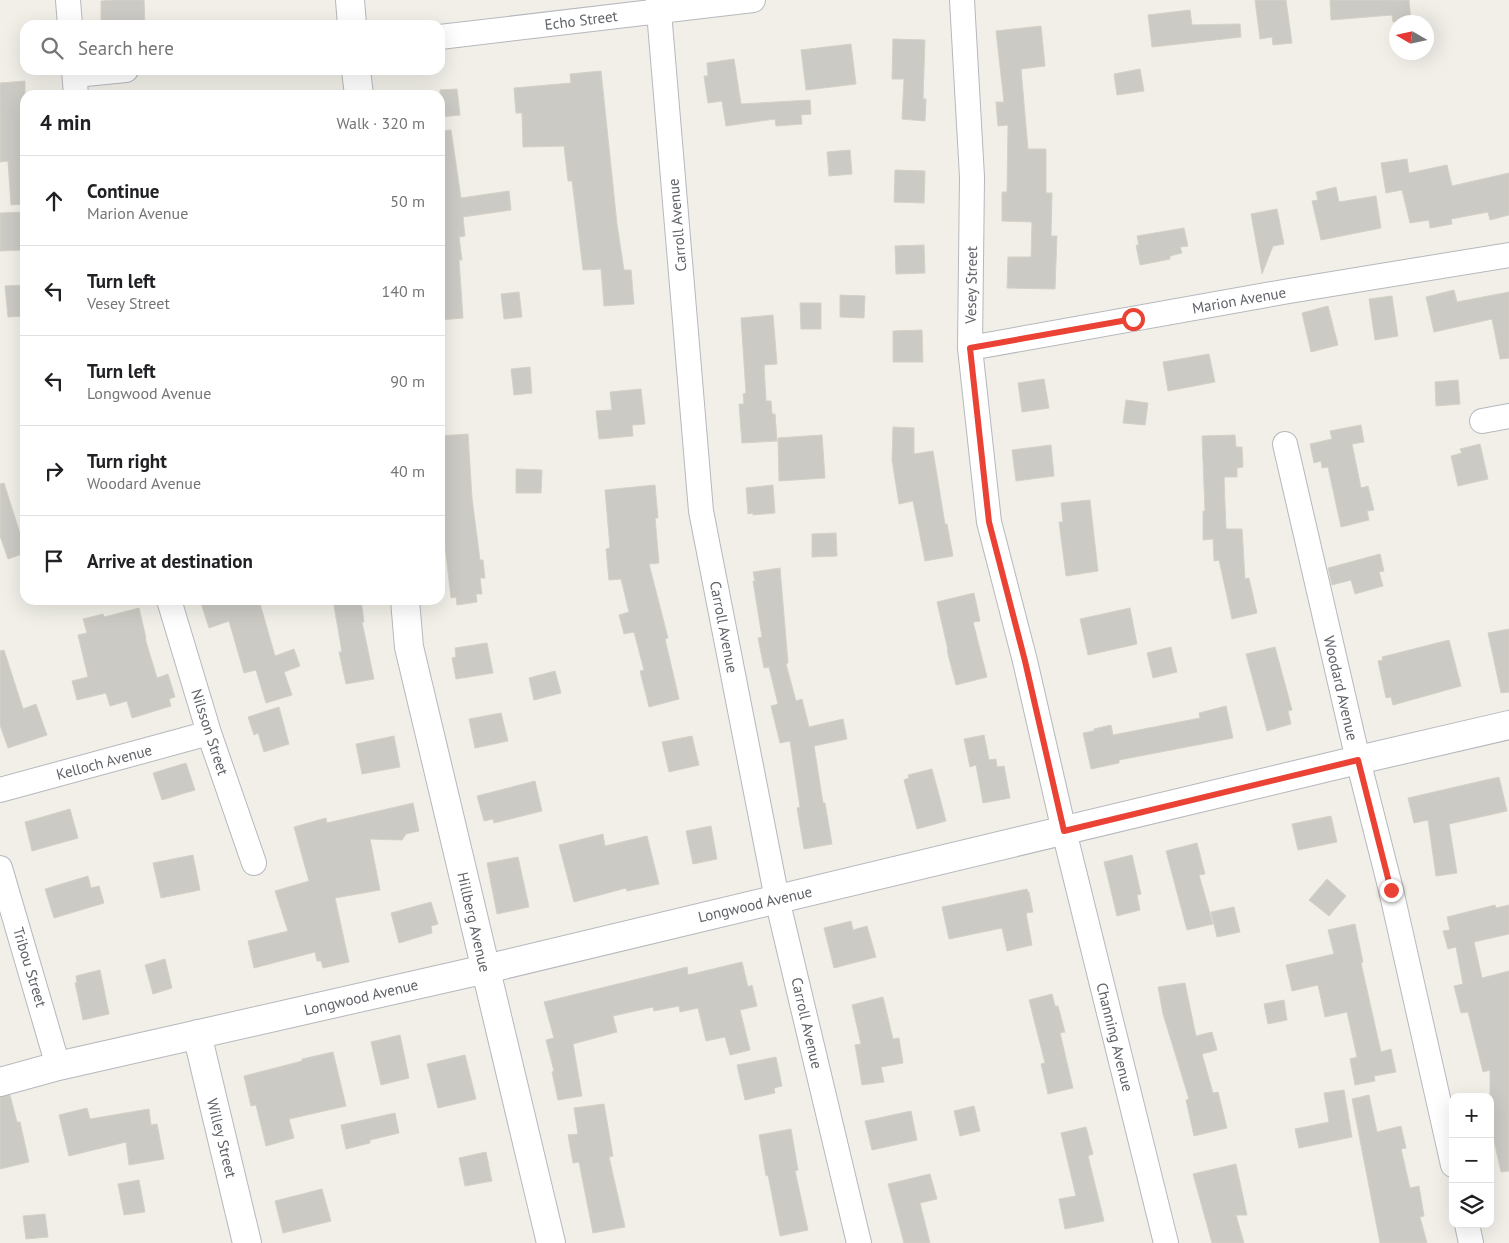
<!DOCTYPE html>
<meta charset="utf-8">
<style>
:root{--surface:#fff;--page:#f6f6f6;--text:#202124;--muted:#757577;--line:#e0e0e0}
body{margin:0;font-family:"PT Sans",sans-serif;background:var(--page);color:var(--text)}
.controls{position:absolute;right:15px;bottom:15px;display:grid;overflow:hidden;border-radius:10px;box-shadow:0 5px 20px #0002}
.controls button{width:45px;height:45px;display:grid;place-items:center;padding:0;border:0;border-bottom:1px solid var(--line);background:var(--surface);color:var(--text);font:25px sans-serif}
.compass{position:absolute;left:1389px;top:15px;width:45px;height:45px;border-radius:50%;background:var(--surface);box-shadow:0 5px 20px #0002;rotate:279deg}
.stop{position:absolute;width:15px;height:15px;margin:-11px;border:4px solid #ea4335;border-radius:50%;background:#fff}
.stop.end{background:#ea4335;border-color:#fff;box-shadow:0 1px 5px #0008}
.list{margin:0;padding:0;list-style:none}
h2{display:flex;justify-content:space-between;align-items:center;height:65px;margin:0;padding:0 20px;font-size:21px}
h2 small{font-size:16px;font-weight:400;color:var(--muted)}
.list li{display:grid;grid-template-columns:32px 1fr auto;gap:15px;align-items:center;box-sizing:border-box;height:90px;padding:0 20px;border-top:1px solid var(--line)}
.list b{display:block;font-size:19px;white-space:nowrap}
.list p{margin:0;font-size:16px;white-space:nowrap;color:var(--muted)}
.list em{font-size:16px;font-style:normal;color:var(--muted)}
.icon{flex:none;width:28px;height:28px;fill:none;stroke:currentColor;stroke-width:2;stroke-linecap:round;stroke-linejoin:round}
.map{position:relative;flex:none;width:1509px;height:1243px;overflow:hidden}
.search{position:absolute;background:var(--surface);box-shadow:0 5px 20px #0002;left:20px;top:20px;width:425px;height:55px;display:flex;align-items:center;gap:12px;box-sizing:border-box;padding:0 18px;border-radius:15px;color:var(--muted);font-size:19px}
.panel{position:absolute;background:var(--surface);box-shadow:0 5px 20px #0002;left:20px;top:90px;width:425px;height:515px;border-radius:15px}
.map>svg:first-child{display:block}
</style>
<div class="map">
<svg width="1509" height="1243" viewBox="0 0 1509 1243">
<rect width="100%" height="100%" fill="#f1efe8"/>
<!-- building -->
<path fill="#cccac5" stroke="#d6d1c6" d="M 115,0 L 144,0 L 145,25 L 101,25 L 101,1 Z
M 1255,0 L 1286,0 L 1292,43 L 1273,45 L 1272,37 L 1260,39 Z
M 1330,0 L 1409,0 L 1411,22 L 1393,22 L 1392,15 L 1331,20 Z
M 1190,10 L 1192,25 L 1240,24 L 1241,37 L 1152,47 L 1148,15 Z
M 1041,26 L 1045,66 L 1021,69 L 1028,149 L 1046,149 L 1046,193 L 1052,193 L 1051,236 L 1057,236 L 1055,289 L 1007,288 L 1008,257 L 1031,257 L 1032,222 L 1002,221 L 1002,192 L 1007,192 L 1008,125 L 998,126 L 996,102 L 1004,102 L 996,31 Z
M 893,39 L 925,40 L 923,99 L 926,99 L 925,121 L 902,119 L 904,79 L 892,79 Z
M 851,44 L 856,84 L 806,90 L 801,50 Z
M 734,59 L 741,104 L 810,100 L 811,114 L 801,115 L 802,124 L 776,126 L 775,119 L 726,126 L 722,101 L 708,103 L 704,76 L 708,76 L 707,63 Z
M 1140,69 L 1144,91 L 1117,95 L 1114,74 Z
M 601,71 L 617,224 L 624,270 L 631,270 L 634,304 L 604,306 L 601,269 L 583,270 L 572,181 L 568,181 L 564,146 L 523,147 L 522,113 L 516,113 L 514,88 L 571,83 L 570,74 Z
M 25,81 L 25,204 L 11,205 L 8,161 L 0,162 L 0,83 Z
M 457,89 L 460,115 L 440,117 L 440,90 Z
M 451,130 L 461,198 L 509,191 L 511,210 L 463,217 L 465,236 L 459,237 L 462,260 L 459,260 L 463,318 L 440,320 L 440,131 Z
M 850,150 L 852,174 L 829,176 L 827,152 Z
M 1407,159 L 1409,173 L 1447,165 L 1452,186 L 1509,173 L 1509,215 L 1490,220 L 1488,212 L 1451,219 L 1452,224 L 1430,228 L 1429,220 L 1410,223 L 1402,190 L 1386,193 L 1381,163 Z
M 895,170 L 925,171 L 924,203 L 894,202 Z
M 1336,187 L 1339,202 L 1376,196 L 1381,228 L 1321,240 L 1312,201 L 1318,200 L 1316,192 Z
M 1277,209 L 1284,244 L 1273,246 L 1262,274 L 1251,214 Z
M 25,212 L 25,250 L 0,251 L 0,213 Z
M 1184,228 L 1188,246 L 1180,247 L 1182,253 L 1170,256 L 1170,259 L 1140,265 L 1136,245 L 1139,245 L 1137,236 Z
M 924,245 L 925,273 L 896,274 L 895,246 Z
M 25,285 L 25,316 L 8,317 L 5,286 Z
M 1454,290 L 1457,302 L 1509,292 L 1509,358 L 1500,359 L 1492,319 L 1434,332 L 1426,297 Z
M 519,292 L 522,317 L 504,319 L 501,294 Z
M 840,295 L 865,296 L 864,318 L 840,317 Z
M 1392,296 L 1398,336 L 1375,340 L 1369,299 Z
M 800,303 L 821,303 L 821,329 L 801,329 Z
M 1328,306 L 1338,345 L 1311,352 L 1302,313 Z
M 773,315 L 777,364 L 764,365 L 766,401 L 771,401 L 772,414 L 775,414 L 777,441 L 742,443 L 739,404 L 744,404 L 743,394 L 746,393 L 741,318 Z
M 922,330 L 923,362 L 893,362 L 893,331 Z
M 1209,354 L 1215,382 L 1168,391 L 1163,362 Z
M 530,367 L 532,393 L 514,395 L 511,369 Z
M 1044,379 L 1049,408 L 1022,412 L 1018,383 Z
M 1458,380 L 1460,404 L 1436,406 L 1435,382 Z
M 641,389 L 645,424 L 632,425 L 633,436 L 599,439 L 596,411 L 612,410 L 610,392 Z
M 1126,400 L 1148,403 L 1145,425 L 1123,423 Z
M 1361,425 L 1364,442 L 1352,444 L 1361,488 L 1368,486 L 1374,510 L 1367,511 L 1369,520 L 1341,527 L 1328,467 L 1322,468 L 1321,461 L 1314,463 L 1310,444 L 1332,439 L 1330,431 Z
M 893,427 L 914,428 L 914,454 L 933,451 L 945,524 L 947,524 L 953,556 L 925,561 L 913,501 L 899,504 L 892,460 Z
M 468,434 L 472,498 L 480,560 L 483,560 L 485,578 L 480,578 L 482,594 L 476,594 L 477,602 L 457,605 L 456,597 L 451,598 L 440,503 L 440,436 Z
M 822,435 L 825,478 L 779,481 L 778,438 Z
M 1235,435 L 1236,447 L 1242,447 L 1243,467 L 1237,468 L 1237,477 L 1224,477 L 1226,529 L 1242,529 L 1245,579 L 1249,578 L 1257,613 L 1232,619 L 1219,560 L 1214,561 L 1213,539 L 1203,540 L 1203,511 L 1205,511 L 1202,436 Z
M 1480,444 L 1488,479 L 1458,486 L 1451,456 L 1462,453 L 1460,449 Z
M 1051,445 L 1054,476 L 1016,481 L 1012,450 Z
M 516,469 L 542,470 L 541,493 L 516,493 Z
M 4,483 L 25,549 L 25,553 L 8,559 L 0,536 L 0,484 Z
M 655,485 L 658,518 L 655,518 L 659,563 L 649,564 L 668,638 L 665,639 L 679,699 L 649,707 L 640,671 L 644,670 L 634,632 L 624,634 L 619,615 L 629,612 L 621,579 L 609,580 L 606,549 L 610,548 L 605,490 Z
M 773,485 L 775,513 L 753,515 L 753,513 L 748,514 L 746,488 Z
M 1090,500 L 1098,571 L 1066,576 L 1059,522 L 1063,522 L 1061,503 Z
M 836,533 L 837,556 L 812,557 L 812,534 Z
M 1380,554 L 1384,571 L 1379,572 L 1383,586 L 1355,594 L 1351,580 L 1332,585 L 1328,568 Z
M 780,568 L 788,663 L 786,664 L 796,701 L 802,699 L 809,727 L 843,719 L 847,739 L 814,746 L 823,803 L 825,803 L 832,844 L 804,849 L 797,808 L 800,807 L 790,741 L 780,743 L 771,706 L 778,704 L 769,667 L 764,668 L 758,638 L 762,637 L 753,581 L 755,581 L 753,572 Z
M 974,593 L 980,621 L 973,622 L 987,677 L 956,685 L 947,650 L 948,650 L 937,602 Z
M 200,600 L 259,600 L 275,656 L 294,649 L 300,666 L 284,672 L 292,695 L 266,703 L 256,670 L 244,673 L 229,621 L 209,628 Z
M 333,600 L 361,600 L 364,622 L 362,622 L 374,679 L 346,684 L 339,652 L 342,652 Z
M 139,608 L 146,638 L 145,638 L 157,678 L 168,674 L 175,697 L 169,699 L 171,706 L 132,718 L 127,701 L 110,706 L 106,693 L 77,700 L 72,681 L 88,677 L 78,635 L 87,633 L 83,619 L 103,614 L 104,617 Z
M 1130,608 L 1137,644 L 1088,655 L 1080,619 Z
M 1509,629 L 1509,692 L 1501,693 L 1488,633 Z
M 1449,640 L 1461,686 L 1393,705 L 1391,697 L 1386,698 L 1378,661 L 1383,660 L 1382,657 Z
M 487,643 L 493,673 L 456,679 L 452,658 L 456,657 L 455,648 Z
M 1171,647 L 1177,672 L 1153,678 L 1147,653 Z
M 1275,647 L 1292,710 L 1288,711 L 1291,724 L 1267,731 L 1246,654 Z
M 4,650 L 23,709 L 36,704 L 47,735 L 8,748 L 0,725 L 0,651 Z
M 555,671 L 561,693 L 534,700 L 529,678 Z
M 1226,706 L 1233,738 L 1119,760 L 1119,763 L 1091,769 L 1083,733 L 1094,731 L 1094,729 L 1111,725 L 1113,735 L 1200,718 L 1199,713 Z
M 279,707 L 289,744 L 264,752 L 258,733 L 254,735 L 248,717 Z
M 501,713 L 508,741 L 475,748 L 469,719 Z
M 984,735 L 989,760 L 996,759 L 997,767 L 1004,766 L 1010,798 L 983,803 L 976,765 L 970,767 L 964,739 Z
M 394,736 L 400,767 L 362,774 L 356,744 Z
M 692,736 L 699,765 L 669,772 L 662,742 Z
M 186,763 L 195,790 L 162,800 L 153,773 Z
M 932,769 L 946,821 L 917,829 L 904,780 L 909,778 L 908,775 Z
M 1499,777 L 1507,811 L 1449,824 L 1457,873 L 1436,876 L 1428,820 L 1414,823 L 1408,798 Z
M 535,781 L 542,811 L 494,823 L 493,819 L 484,821 L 477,796 Z
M 413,803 L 419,831 L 406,834 L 402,840 L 370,839 L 380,890 L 335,898 L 349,962 L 323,968 L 321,961 L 317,961 L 315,952 L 254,968 L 248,941 L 288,931 L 275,891 L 309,881 L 294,827 L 326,818 L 327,823 Z
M 70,809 L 78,838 L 32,851 L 25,822 Z
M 1331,816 L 1337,842 L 1298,850 L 1292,824 Z
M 711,826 L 717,859 L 693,864 L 686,831 Z
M 603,834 L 605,846 L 647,836 L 659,884 L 627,891 L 626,888 L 574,902 L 559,845 Z
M 1197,843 L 1205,874 L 1199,875 L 1213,924 L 1187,930 L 1166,851 Z
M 193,855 L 200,890 L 161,898 L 153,863 Z
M 1132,855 L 1141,894 L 1137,895 L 1140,910 L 1117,916 L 1104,862 Z
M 518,857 L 529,907 L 497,914 L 487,863 Z
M 88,876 L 91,888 L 99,886 L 104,903 L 54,918 L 45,889 Z
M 1327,879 L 1346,896 L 1329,916 L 1309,900 Z
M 1027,889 L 1028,892 L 1029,892 L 1033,912 L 1026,913 L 1032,945 L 1007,951 L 1002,928 L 949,939 L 942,907 Z
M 431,902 L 438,924 L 431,926 L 432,933 L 399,943 L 391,913 Z
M 1495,905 L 1496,908 L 1509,905 L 1509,934 L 1474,942 L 1482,978 L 1509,971 L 1509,1171 L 1501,1172 L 1490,1123 L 1490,1070 L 1483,1072 L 1468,1012 L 1461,1013 L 1454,986 L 1463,984 L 1456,947 L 1448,949 L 1443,931 L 1450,930 L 1447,917 Z
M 1234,907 L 1240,932 L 1217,937 L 1211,912 Z
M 851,921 L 853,930 L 867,926 L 876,957 L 834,968 L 824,928 Z
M 1355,924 L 1363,962 L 1361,963 L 1381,1052 L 1391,1049 L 1396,1072 L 1374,1076 L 1375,1081 L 1355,1085 L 1350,1059 L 1357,1057 L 1347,1012 L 1325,1017 L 1318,985 L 1292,991 L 1286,965 L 1334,954 L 1328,930 Z
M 165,959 L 172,988 L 153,994 L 145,965 Z
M 742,962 L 748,987 L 752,985 L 757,1006 L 740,1010 L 750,1050 L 730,1055 L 725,1037 L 706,1041 L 698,1008 L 680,1012 L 679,1006 L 654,1011 L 653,1007 L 613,1016 L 617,1032 L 573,1044 L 582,1096 L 558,1100 L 552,1072 L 554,1071 L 546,1040 L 554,1038 L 544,1002 L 687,967 L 688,975 Z
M 100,970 L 109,1014 L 83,1020 L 75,983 L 77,982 L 76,976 Z
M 1185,983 L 1196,1036 L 1212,1032 L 1217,1050 L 1202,1054 L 1213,1093 L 1218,1092 L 1227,1128 L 1194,1136 L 1186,1100 L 1189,1099 L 1163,1014 L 1158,987 Z
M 1052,994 L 1055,1006 L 1058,1006 L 1065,1032 L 1060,1033 L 1073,1088 L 1048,1094 L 1041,1064 L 1045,1063 L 1029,1000 Z
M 883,997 L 893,1039 L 899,1038 L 903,1063 L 881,1067 L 884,1082 L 862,1085 L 855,1045 L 861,1044 L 852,1005 Z
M 1284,1000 L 1287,1020 L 1268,1024 L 1264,1004 Z
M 400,1035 L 409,1078 L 381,1085 L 371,1042 Z
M 333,1052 L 346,1106 L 289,1119 L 294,1138 L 266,1146 L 256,1105 L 251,1106 L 244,1076 L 302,1061 L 302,1059 Z
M 465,1055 L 476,1099 L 438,1108 L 427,1064 Z
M 776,1057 L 782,1086 L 774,1088 L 775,1093 L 745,1100 L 737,1065 Z
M 1344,1090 L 1352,1137 L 1299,1148 L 1295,1129 L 1329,1122 L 1324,1093 Z
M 10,1095 L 17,1122 L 20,1122 L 29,1162 L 0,1169 L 0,1097 Z
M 1369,1095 L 1377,1132 L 1401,1126 L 1406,1148 L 1401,1149 L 1410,1188 L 1419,1186 L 1424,1216 L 1420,1217 L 1427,1243 L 1380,1243 L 1352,1099 Z
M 604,1104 L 613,1156 L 609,1157 L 625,1227 L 593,1233 L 579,1162 L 573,1163 L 568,1135 L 578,1134 L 574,1108 Z
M 974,1106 L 980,1131 L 960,1136 L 954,1111 Z
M 87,1108 L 90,1119 L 149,1109 L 151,1125 L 157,1124 L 164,1159 L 129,1165 L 126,1142 L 69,1156 L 59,1115 Z
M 911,1111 L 917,1140 L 872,1150 L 865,1121 Z
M 395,1113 L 399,1133 L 370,1140 L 370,1143 L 346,1149 L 341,1125 Z
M 1086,1127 L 1093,1154 L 1088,1156 L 1104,1221 L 1065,1229 L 1059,1199 L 1076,1196 L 1061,1133 Z
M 791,1129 L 798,1170 L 795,1171 L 808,1230 L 780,1236 L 768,1175 L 766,1176 L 759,1135 Z
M 486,1152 L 492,1181 L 465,1186 L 459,1158 Z
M 1236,1164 L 1247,1215 L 1236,1215 L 1244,1243 L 1212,1243 L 1193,1174 Z
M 930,1174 L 937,1199 L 920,1203 L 930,1243 L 904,1243 L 888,1184 Z
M 139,1180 L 145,1212 L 124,1215 L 118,1184 Z
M 322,1189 L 331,1221 L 283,1233 L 275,1201 Z
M 45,1214 L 48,1237 L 26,1239 L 23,1216 Z"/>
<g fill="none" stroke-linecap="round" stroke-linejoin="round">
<!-- minor casing -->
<g stroke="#b5b8bc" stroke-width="26">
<path id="minor" d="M 68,0 L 70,25
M 658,0 L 701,511 L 777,899 L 859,1243
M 962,0 L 972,177 L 970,348 L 989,522 L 1025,661 L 1064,831 L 1166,1243
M 440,37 L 753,0
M 74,70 L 76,95
M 75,75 L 126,70
M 970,348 L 1289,291 L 1509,255
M 1482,421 L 1509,416
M 1285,444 L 1358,760 L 1391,890 L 1453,1165
M 169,600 L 209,733 L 254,863
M 0,790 L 209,733
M 0,868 L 58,1066
M 1467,1224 L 1471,1243"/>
</g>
<!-- tertiary casing -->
<g stroke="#b5b8bc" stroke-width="30">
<path id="tertiary" d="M 350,0 L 352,25
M 356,70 L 359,95
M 405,600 L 409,647 L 551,1243
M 197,1034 L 247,1243
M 0,1082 L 58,1066 L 486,969 L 1358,760 L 1509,725"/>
</g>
<!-- minor -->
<use href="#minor" stroke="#fff" stroke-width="24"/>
<!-- tertiary -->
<use href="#tertiary" stroke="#fff" stroke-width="28"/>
</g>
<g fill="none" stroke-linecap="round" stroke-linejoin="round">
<!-- route -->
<path stroke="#ea4335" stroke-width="6" d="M 1133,319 L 970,348 L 989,522 L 1025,661 L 1064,831 L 1358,760 L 1391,890"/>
</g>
<g text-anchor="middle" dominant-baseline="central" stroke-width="4.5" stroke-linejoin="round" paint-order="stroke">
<!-- street labels -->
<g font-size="15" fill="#5f6368" stroke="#fff">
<text transform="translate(581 20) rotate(-7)">Echo Street</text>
<text transform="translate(677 225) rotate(-95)">Carroll Avenue</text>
<text transform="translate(971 285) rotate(-89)">Vesey Street</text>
<text transform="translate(1239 300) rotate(-10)">Marion Avenue</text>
<text transform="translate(724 627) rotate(79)">Carroll Avenue</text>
<text transform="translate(1341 688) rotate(77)">Woodard Avenue</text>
<text transform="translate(210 732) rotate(72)">Nilsson Street</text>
<text transform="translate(104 762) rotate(-15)">Kelloch Avenue</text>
<text transform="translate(755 904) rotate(-13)">Longwood Avenue</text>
<text transform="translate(474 922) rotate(77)">Hillberg Avenue</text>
<text transform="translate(30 967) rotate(73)">Tribou Street</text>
<text transform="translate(361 997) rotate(-13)">Longwood Avenue</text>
<text transform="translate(807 1023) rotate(77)">Carroll Avenue</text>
<text transform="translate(1115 1037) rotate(76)">Channing Avenue</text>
<text transform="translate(222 1138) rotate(76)">Willey Street</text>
</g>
</g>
</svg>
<div class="controls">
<button>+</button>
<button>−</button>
<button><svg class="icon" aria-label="layers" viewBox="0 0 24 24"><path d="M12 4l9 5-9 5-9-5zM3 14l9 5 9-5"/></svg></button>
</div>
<svg class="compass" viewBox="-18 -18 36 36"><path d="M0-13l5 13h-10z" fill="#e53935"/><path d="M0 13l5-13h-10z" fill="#757577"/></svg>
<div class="stop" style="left:1133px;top:319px"></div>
<div class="stop end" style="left:1391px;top:890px"></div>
<div class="search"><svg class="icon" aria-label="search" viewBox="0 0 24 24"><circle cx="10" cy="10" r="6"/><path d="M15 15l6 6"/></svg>Search here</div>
<section class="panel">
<h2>4 min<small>Walk · 320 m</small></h2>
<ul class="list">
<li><svg class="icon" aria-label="ahead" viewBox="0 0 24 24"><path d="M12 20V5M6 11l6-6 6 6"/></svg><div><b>Continue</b><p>Marion Avenue</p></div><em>50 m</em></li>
<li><svg class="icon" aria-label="left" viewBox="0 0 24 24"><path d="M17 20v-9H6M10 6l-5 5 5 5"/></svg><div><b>Turn left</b><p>Vesey Street</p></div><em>140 m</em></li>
<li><svg class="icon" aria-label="left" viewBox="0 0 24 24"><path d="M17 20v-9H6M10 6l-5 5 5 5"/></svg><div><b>Turn left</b><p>Longwood Avenue</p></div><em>90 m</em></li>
<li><svg class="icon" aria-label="right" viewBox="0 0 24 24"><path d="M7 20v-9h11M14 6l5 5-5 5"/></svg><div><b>Turn right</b><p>Woodard Avenue</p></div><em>40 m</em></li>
<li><svg class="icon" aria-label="arrive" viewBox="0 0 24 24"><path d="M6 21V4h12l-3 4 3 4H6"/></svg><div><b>Arrive at destination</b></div></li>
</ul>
</section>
</div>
